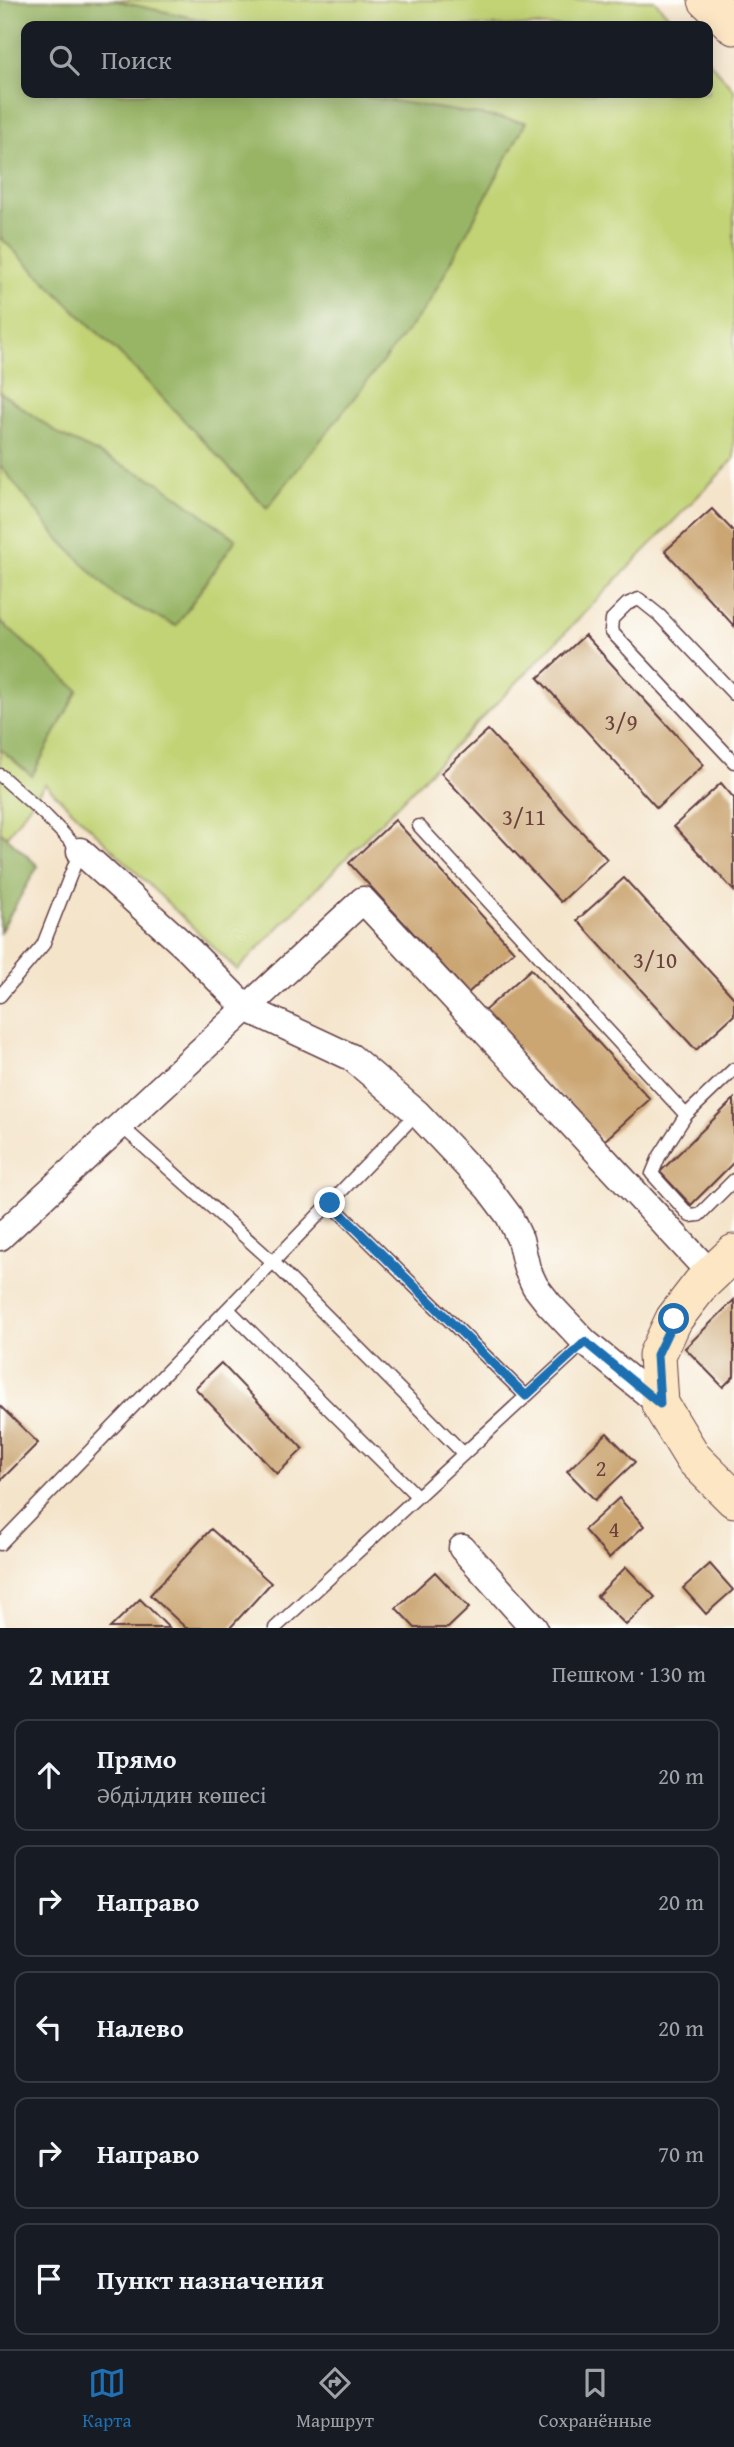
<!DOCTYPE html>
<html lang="ru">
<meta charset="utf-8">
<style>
:root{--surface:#171b24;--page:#20242c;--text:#f1f3f6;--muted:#9ea1a6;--line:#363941;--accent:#1f6fb2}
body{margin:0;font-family:"Gentium Book Plus",serif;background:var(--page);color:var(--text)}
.stop{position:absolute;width:21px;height:21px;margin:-16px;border:5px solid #1f6fb2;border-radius:50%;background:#fff}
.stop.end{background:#1f6fb2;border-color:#fff;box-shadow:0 2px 7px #0008}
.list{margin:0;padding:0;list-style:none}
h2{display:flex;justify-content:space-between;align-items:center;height:91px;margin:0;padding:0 28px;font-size:30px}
h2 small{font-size:23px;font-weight:400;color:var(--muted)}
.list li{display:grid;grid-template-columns:46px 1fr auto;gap:21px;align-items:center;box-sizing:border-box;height:112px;margin:0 14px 14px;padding:0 14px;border:2px solid var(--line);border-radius:14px}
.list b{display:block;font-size:26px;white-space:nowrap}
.list p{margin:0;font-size:23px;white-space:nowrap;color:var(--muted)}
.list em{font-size:23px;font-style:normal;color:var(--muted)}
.icon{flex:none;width:38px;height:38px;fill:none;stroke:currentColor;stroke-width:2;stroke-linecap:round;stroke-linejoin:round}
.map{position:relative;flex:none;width:734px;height:1628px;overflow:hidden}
.search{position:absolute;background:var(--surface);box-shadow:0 4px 18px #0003;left:21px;right:21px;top:21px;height:77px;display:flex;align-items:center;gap:18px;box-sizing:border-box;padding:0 24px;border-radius:14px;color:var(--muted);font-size:26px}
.sheet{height:721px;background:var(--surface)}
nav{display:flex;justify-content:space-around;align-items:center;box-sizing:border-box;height:98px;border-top:2px solid var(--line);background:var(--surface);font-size:19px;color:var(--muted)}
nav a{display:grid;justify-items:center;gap:4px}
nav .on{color:var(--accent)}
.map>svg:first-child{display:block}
</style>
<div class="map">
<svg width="734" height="1628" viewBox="0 0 734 1628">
<rect width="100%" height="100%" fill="#fdfcf7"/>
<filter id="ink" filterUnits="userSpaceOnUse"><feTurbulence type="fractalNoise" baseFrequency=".0143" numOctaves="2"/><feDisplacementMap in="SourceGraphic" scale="14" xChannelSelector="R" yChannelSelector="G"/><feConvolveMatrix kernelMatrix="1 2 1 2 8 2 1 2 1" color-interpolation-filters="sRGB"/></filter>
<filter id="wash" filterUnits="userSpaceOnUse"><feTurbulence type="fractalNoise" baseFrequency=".00686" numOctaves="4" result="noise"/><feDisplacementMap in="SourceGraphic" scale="28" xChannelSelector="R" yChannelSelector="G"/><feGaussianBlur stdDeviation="1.57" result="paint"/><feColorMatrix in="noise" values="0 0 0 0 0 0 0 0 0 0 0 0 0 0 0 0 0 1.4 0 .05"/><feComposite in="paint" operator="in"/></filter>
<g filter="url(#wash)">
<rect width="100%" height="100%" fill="#f4e4ca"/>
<!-- green -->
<path fill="#c1d375" stroke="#867950" stroke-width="2" d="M 0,0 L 654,0 L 678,26 L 26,26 L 26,93 L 708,93 L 708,60 L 734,90 L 734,459 L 237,970 L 45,784 L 0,846 Z"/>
<!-- forest -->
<path fill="#98b566" stroke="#716a48" stroke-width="2" d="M 0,0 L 112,0 L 207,21 L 217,26 L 26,26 L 26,93 L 342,93 L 526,122 L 429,303 L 267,508 L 141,375 L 0,237 Z
M 0,392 L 62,436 L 158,482 L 236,539 L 176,626 L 116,597 L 56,536 L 0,465 Z
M 0,621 L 78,690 L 32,776 L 0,749 Z
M 0,831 L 38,866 L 0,932 Z"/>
<g id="blocks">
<!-- building -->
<path fill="#cba673" d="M 712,509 L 734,532 L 734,626 L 665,551 Z
M 585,635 L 704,765 L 657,808 L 538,678 Z
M 488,730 L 607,859 L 561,902 L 441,773 Z
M 721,783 L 734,798 L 734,891 L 674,826 Z
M 395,820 L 514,951 L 468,993 L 349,863 Z
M 624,878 L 734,998 L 734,1015 L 696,1050 L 577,920 Z
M 531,969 L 650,1099 L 603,1142 L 484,1011 Z
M 734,1099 L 734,1162 L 691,1205 L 660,1172 Z
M 734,1300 L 734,1376 L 723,1387 L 685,1348 Z
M 221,1363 L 303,1449 L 277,1474 L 195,1388 Z
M 0,1406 L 38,1443 L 0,1481 Z
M 607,1433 L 635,1462 L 595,1500 L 567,1471 Z
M 619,1498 L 644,1526 L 609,1558 L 584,1530 Z
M 211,1529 L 271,1583 L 230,1628 L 186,1628 L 150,1595 Z
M 710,1564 L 733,1590 L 706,1614 L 683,1588 Z
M 626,1567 L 655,1597 L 626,1625 L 597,1596 Z
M 435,1572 L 469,1608 L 448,1628 L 415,1628 L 396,1608 Z
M 140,1599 L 169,1628 L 110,1628 Z"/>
</g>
</g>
<g filter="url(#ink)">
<use href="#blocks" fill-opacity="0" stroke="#643d43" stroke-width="2"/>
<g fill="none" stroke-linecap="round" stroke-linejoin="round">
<!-- service casing -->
<g stroke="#643d43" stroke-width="15">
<path id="service" d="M 734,694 L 659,615 L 639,599 L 627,604 L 612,619 L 611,631 L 734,762
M 0,775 L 44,814 L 80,851 L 43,945 L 0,996
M 419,826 L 686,1115 L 734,1069
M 686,1115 L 659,1157 L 652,1174 L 690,1216 L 699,1215 L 734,1180
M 120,1125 L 273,1262 L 463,1453
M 330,1203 L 526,1396
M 228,1309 L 417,1496
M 0,1544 L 417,1113
M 275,1628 L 585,1342"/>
</g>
<!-- minor casing -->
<g stroke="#643d43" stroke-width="29">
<path id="minor" d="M 80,851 L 189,950 L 246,1008 L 351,1057 L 417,1113 L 488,1188 L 509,1216 L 520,1239 L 527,1269 L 535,1286 L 549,1304 L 585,1342 L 660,1404
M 0,1237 L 363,900 L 711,1274
M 462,1548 L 534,1628"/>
</g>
<!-- secondary casing -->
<g stroke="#643d43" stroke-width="39">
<path id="secondary" d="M 707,0 L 734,26
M 734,1253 L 701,1284 L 674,1319 L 657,1355 L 660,1404 L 693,1458 L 734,1499"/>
</g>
<!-- service -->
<use href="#service" stroke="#fff" stroke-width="12"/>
<!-- minor -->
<use href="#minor" stroke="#fff" stroke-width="26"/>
<!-- secondary -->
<use href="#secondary" stroke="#fce6c4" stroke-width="37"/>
</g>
</g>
<g fill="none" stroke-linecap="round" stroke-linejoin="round" filter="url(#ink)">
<!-- route -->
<path stroke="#1f6fb2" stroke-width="9" d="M 330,1203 L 526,1396 L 585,1342 L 660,1404 L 657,1355 L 674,1319"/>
</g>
<g text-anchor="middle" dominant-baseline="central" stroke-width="5" stroke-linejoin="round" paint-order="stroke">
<!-- number labels -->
<g font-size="23" fill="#6a413d">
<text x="621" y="721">3/9</text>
<text x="524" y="816">3/11</text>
<text x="655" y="959">3/10</text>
<text x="601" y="1467">2</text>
<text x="614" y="1528">4</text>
</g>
</g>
</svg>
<div class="stop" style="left:674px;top:1319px"></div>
<div class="stop end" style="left:330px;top:1203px"></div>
<div class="search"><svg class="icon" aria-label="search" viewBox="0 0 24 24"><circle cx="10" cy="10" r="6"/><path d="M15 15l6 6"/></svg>Поиск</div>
</div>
<section class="sheet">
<h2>2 мин<small>Пешком · 130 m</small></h2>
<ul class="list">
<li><svg class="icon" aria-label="ahead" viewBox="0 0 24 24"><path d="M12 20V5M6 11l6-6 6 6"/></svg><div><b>Прямо</b><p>Әбділдин көшесі</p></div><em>20 m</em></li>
<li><svg class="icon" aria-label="right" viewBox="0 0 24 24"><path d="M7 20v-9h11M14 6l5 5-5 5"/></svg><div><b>Направо</b></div><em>20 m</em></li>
<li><svg class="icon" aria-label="left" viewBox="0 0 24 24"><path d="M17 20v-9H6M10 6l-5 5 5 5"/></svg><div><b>Налево</b></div><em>20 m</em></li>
<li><svg class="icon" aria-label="right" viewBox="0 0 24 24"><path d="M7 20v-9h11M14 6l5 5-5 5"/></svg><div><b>Направо</b></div><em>70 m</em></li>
<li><svg class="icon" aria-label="arrive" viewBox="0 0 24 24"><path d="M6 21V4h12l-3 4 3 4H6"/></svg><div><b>Пункт назначения</b></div></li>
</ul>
</section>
<nav>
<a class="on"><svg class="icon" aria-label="map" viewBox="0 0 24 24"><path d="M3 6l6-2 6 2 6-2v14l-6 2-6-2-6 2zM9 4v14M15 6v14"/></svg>Карта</a>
<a><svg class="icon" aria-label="directions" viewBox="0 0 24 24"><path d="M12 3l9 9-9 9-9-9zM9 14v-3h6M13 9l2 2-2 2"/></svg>Маршрут</a>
<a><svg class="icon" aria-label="saved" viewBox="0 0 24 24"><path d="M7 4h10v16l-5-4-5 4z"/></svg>Сохранённые</a>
</nav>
